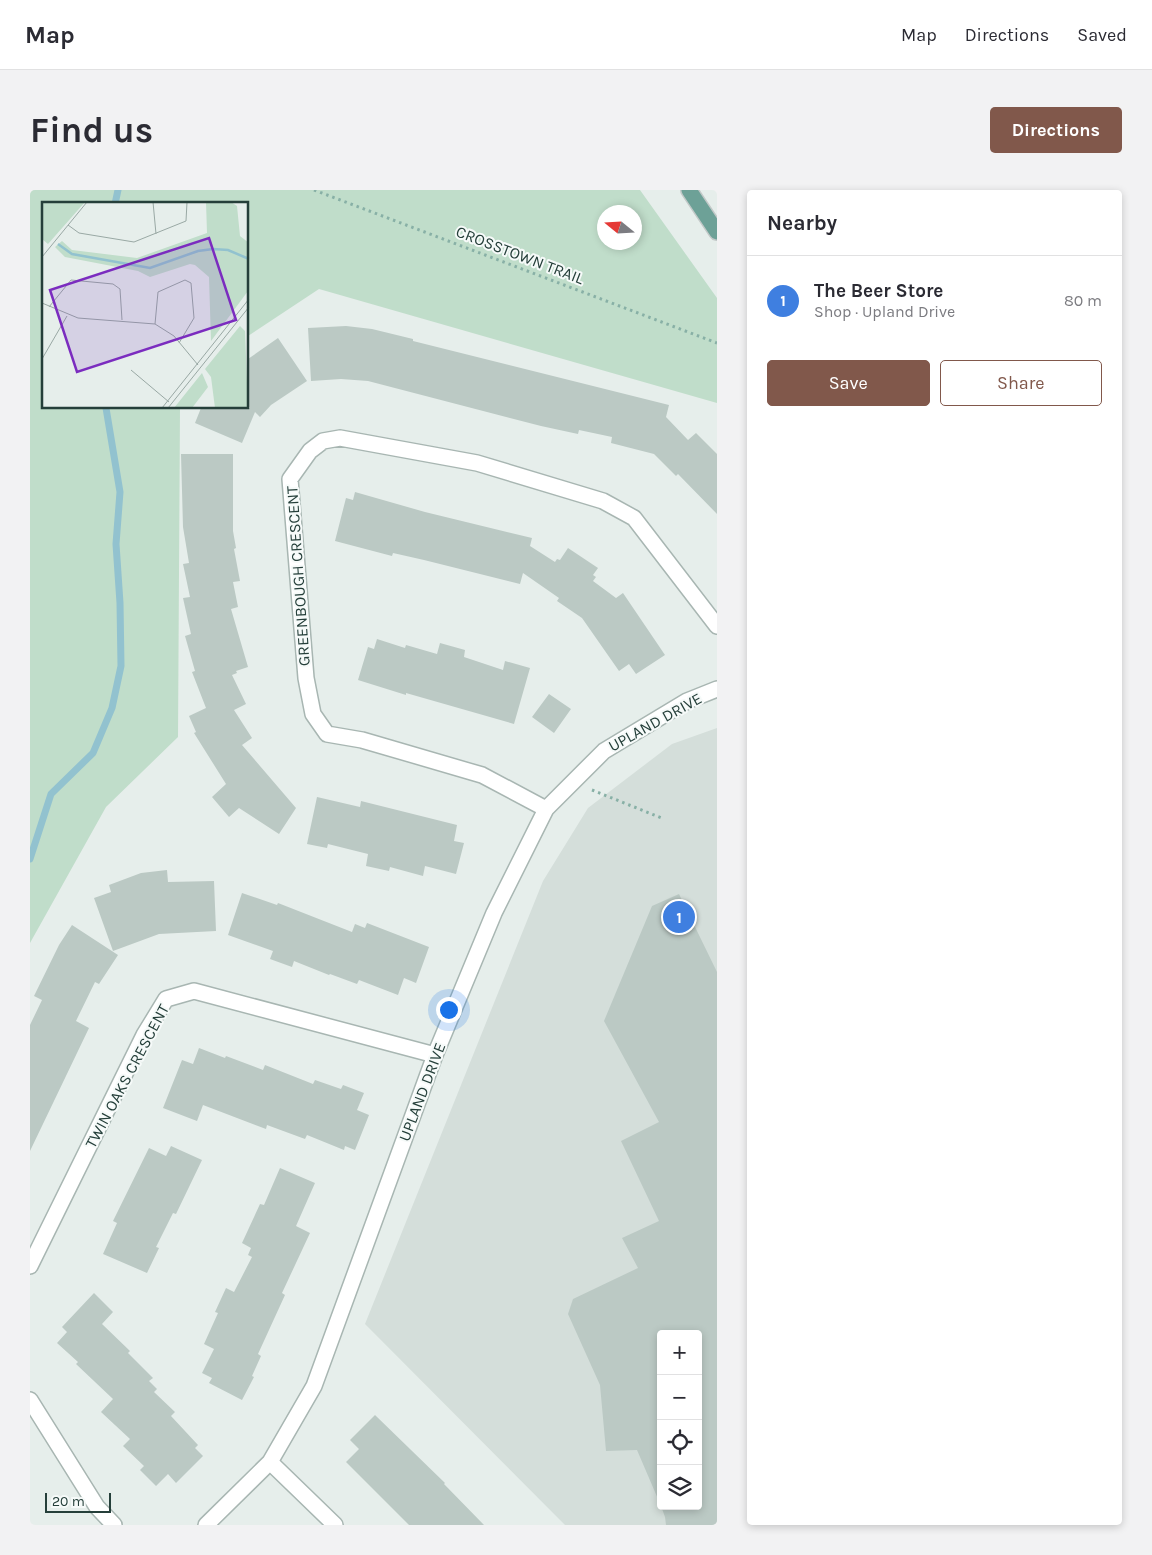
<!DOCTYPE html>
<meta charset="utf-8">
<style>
:root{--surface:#fff;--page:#f2f2f3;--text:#2b2b33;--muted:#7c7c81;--line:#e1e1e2;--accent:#81584b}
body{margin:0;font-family:Karla,sans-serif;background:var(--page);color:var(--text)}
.controls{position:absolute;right:15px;bottom:15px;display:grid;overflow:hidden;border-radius:5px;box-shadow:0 2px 8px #0003}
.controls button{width:45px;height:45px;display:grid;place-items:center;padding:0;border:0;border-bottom:1px solid var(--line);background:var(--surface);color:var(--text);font:25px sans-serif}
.compass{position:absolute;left:567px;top:15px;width:45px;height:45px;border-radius:50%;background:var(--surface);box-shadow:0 2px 8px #0003;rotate:288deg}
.scale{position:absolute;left:15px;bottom:12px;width:66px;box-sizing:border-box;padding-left:5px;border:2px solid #253f3a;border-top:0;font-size:14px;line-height:18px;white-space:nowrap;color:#253f3a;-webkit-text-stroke:4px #f6faf9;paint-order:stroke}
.you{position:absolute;left:418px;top:819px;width:18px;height:18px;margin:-12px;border:4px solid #fff;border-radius:50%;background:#1a73e8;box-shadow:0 0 0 8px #1a73e833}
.badge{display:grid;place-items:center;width:32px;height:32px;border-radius:50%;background:var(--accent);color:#fff;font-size:16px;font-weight:700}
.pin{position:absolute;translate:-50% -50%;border:2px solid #fff;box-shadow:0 1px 5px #0006}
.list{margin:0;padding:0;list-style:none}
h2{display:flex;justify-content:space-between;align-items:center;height:65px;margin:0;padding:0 20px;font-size:21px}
h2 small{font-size:16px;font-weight:400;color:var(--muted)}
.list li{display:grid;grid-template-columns:32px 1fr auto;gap:15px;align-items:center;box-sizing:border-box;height:90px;padding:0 20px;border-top:1px solid var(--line)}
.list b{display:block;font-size:19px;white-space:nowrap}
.list p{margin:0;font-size:16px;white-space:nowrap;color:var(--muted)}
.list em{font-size:16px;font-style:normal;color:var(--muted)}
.actions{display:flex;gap:10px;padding:15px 20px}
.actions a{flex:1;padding:11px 0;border:1px solid var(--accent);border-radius:5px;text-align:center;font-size:18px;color:var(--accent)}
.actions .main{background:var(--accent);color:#fff}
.icon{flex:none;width:28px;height:28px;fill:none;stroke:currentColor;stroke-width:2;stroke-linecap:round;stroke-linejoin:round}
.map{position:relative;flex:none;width:687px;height:1335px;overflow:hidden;border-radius:5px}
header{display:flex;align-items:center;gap:30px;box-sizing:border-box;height:70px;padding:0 25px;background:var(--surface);border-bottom:1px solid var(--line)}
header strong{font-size:24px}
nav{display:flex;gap:28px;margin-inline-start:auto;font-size:18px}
.intro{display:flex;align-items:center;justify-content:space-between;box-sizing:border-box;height:120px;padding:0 30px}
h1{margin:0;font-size:35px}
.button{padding:12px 22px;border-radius:5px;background:var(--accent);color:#fff;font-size:18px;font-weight:700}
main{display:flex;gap:30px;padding:0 30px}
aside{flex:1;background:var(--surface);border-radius:5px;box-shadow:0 2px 8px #0003}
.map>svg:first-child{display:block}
</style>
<header>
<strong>Map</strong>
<nav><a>Map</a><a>Directions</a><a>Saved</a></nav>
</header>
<div class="intro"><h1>Find us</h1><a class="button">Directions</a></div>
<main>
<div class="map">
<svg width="687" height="1335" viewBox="0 0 687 1335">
<rect width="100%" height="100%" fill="#e6eeeb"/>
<!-- built -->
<path fill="#d4deda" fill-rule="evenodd" d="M 687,538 L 687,1335 L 535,1335 L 335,1134 L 513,691 L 558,618 L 642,554 ZM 631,1144 L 668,1144 L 668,1316 L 631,1316 Z"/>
<!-- green -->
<path fill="#c0ddca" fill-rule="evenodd" d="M 0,0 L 610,0 L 687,108 L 687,213 L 289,99 L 218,146 L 218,14 L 14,14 L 14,218 L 150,218 L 148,547 L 76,617 L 0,753 ZM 574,22 L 604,22 L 604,52 L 574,52 Z"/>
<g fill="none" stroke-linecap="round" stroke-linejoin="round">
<!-- stream -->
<path stroke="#92c2cf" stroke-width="7" d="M 85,14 L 88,0
M 0,669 L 21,604 L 63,563 L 82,518 L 91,476 L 90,413 L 86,354 L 90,302 L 76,218"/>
</g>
<!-- building -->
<path fill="#bbc9c4" d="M 316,136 L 342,139 L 383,149 L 383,151 L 639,215 L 636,227 L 658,250 L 666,243 L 687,264 L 687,324 L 648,284 L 646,286 L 624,264 L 581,253 L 582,247 L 549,240 L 548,244 L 511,236 L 338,191 L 311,189 L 281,191 L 278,138 Z
M 248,148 L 277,191 L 241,215 L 230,227 L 225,222 L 212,253 L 165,233 L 171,218 L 220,218 L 218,216 L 218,169 Z
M 151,264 L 203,264 L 203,341 L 206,358 L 204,359 L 210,391 L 203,392 L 208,417 L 201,419 L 218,477 L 206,481 L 207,483 L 202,485 L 216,514 L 204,520 L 222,548 L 212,555 L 266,618 L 249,644 L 209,618 L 199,627 L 182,607 L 196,594 L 164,543 L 166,542 L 159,526 L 176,518 L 162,482 L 165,481 L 155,446 L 161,444 L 153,408 L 160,407 L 153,374 L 159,373 L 153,337 Z
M 325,302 L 395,322 L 502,348 L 500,356 L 525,372 L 527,369 L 530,370 L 538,358 L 568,378 L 563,385 L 566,387 L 563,391 L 586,408 L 593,403 L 635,465 L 606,484 L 599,474 L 589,481 L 552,428 L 527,411 L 529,408 L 493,383 L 490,394 L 394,370 L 363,363 L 362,366 L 305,351 L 316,308 L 323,310 Z
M 347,449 L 375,458 L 376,455 L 407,464 L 410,453 L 435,460 L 434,467 L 473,480 L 475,471 L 500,478 L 484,534 L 376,503 L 376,505 L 328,490 L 338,457 L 344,459 Z
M 519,504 L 541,519 L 524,543 L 502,527 Z
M 287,607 L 330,617 L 331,611 L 427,635 L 424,651 L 434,653 L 426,684 L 395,676 L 393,686 L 360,677 L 359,681 L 336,676 L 338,664 L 298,654 L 297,658 L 277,654 Z
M 137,680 L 138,692 L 184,691 L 186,741 L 129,744 L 83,761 L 64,708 L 81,702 L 79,695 L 111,683 Z
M 212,703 L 247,715 L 248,713 L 322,742 L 325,734 L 335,738 L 337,733 L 399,757 L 386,793 L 374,788 L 368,805 L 329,790 L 327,794 L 300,784 L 299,785 L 264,771 L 262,777 L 240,769 L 243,761 L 198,745 Z
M 649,704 L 687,782 L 687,1335 L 636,1335 L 635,1327 L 631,1316 L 668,1316 L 668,1144 L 631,1144 L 631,1316 L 607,1260 L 576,1261 L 570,1195 L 538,1124 L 543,1109 L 608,1078 L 592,1048 L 629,1031 L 591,951 L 629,932 L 574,831 L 622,716 Z
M 42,735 L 88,765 L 69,794 L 65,792 L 46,831 L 59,838 L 0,961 L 0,835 L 12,810 L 4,806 L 29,755 Z
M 169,858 L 195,868 L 196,866 L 233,880 L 235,875 L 283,894 L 285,890 L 311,899 L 313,895 L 334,903 L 327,920 L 339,925 L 325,960 L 315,956 L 314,960 L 277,945 L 275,949 L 237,935 L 236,939 L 173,915 L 167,931 L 133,918 L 152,870 L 163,874 Z
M 141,956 L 172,970 L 146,1024 L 143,1023 L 126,1057 L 129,1058 L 117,1083 L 73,1064 L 87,1033 L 83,1031 L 119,958 L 136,966 Z
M 250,978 L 285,993 L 266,1036 L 280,1043 L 252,1103 L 255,1105 L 228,1164 L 231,1166 L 222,1186 L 224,1187 L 212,1210 L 179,1193 L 182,1188 L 172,1183 L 184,1159 L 174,1154 L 188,1123 L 185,1122 L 196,1098 L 204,1102 L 222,1067 L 218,1065 L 221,1058 L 212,1053 L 230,1014 L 234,1015 Z
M 64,1103 L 83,1122 L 72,1134 L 100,1161 L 98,1163 L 123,1188 L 119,1191 L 127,1199 L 124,1202 L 145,1222 L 141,1226 L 168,1255 L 165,1258 L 173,1266 L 146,1293 L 138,1284 L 126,1296 L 110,1280 L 114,1276 L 93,1256 L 100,1249 L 71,1222 L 83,1209 L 46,1174 L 48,1172 L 27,1153 L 37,1142 L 32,1137 Z
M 345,1225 L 415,1293 L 414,1294 L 454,1335 L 379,1335 L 316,1272 L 329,1259 L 320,1250 Z"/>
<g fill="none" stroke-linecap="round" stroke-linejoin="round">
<!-- minor casing -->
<g stroke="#a8b6b2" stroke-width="18">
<path id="minor" d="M 516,619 L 452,585 L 332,550 L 297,544 L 283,524 L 276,488 L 260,289 L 280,261 L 293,251 L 310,248 L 447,273 L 573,311 L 604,328 L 687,436
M 0,1076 L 114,845 L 136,809 L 164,801 L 405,865
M 0,1210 L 67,1317 L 84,1335
M 240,1272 L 305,1335
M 176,1335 L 240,1272 L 284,1196 L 405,865 L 464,723 L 516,619 L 574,561 L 657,511 L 687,499"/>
</g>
<!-- major casing -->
<g stroke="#c2c9c8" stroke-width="18">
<path id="major" d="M 659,0 L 687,42"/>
</g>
<!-- path -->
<path stroke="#88b0a6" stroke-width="3" stroke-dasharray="2.5 4" stroke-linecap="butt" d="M 284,0 L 687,153
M 562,600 L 634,629"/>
<!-- minor -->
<use href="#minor" stroke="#fff" stroke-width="15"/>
<!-- major -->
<use href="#major" stroke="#6da197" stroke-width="15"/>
</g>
<g text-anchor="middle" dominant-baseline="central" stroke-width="4" stroke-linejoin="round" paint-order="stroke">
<!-- street labels -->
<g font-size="16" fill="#253f3a" stroke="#f6faf9">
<text transform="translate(490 65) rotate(21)">CROSSTOWN TRAIL</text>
<text transform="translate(268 386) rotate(-94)">GREENBOUGH CRESCENT</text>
<text transform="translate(625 532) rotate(-29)">UPLAND DRIVE</text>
<text transform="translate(97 886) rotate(-62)">TWIN OAKS CRESCENT</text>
<text transform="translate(392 902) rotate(-69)">UPLAND DRIVE</text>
</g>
</g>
<!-- overview -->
<g transform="translate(12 12)">
<rect width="206" height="206" fill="#e6eeeb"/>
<path d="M 0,0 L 43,0 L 6,42 L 0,37 ZM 164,0 L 189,0 L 195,4 L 198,34 L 207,41 L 206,89 L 169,139 L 167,75 L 153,63 L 148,62 L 108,75 L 96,69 L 23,55 L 13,45 L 20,39 L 30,48 L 95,56 L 165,31 ZM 198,124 L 203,129 L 206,206 L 173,206 L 169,175 L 163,167 ZM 160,171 L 166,185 L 150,206 L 132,206 Z" fill="#c0ddca"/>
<path fill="none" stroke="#92c2cf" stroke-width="2.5" d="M 16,42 L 30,52 L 108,66 L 156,49 L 171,47 L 186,48 L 207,57"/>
<path fill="none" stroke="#99a8a4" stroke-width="1" d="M 111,0 L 114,32M 26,23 L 37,31 L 92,40 L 144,19 L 145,0M 0,55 L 45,0M 0,101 L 36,116 L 113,122 L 132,134 L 156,163M 7,105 L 29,78 L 71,82 L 78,87 L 80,118M 113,122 L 116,90 L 143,78 L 149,81 L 152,116 L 137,141M 0,157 L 25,114M 89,168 L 127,200M 120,206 L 207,97M 126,206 L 207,105"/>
<path fill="#7b2cbf" fill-opacity="0.15" stroke="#7b2cbf" stroke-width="2.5" d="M 167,36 L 194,118 L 35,170 L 8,88 Z"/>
<rect width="206" height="206" fill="none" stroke="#253f3a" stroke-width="2.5"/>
</g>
</svg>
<div class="controls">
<button>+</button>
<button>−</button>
<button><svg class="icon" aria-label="locate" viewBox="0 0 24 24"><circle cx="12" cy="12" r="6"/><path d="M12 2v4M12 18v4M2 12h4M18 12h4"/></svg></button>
<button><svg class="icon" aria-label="layers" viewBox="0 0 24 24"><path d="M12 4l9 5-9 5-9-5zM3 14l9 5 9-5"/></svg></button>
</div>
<svg class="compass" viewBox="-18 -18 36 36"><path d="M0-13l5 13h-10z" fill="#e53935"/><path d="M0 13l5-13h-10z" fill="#7c7c81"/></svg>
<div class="scale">20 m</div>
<div class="you"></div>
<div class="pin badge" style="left:649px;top:727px;background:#3f7fe0">1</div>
</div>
<aside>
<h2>Nearby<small></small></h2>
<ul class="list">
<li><span class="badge" style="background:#3f7fe0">1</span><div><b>The Beer Store</b><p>Shop · Upland Drive</p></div><em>80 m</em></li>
</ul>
<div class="actions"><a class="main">Save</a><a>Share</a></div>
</aside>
</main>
